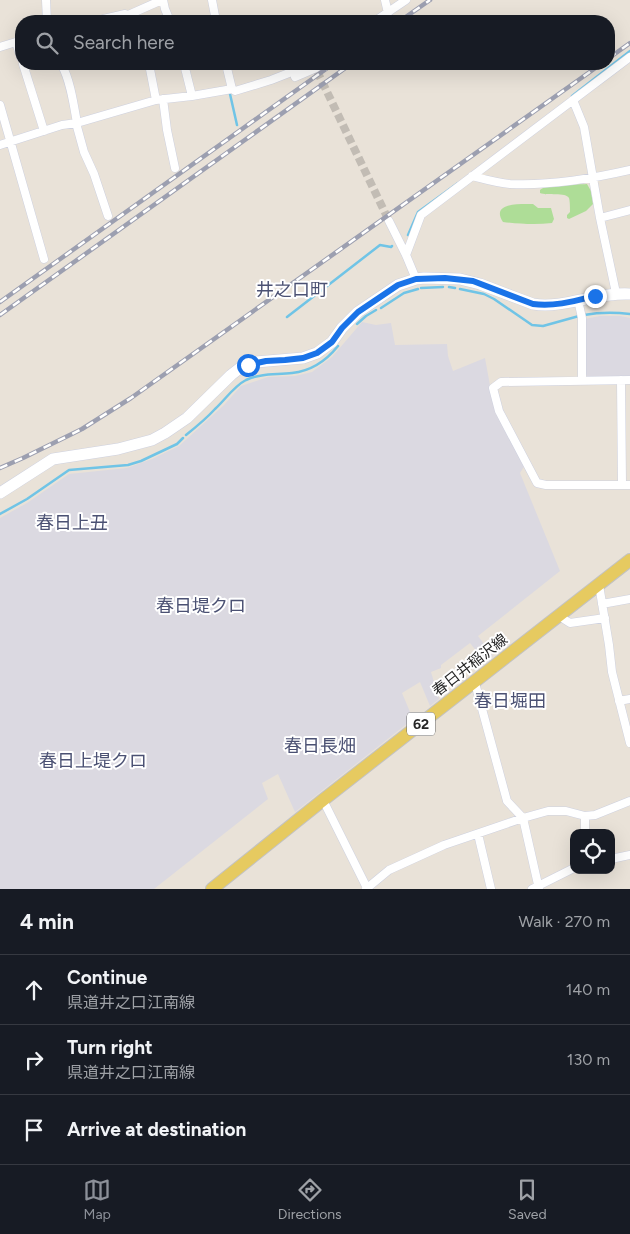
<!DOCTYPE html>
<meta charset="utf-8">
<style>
:root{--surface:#171b24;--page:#20242c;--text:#f1f3f6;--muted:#9ea1a6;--line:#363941;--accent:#8c9099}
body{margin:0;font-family:Figtree,"Noto Sans JP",sans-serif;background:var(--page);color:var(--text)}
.controls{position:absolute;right:15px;bottom:15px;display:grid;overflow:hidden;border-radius:10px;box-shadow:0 5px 20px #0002}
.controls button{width:45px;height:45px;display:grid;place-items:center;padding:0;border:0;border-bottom:1px solid var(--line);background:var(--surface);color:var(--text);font:25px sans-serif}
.stop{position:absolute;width:15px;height:15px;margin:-11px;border:4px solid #1a73e8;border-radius:50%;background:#fff}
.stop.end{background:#1a73e8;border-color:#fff;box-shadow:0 1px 5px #0008}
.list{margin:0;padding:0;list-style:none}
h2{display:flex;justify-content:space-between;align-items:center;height:65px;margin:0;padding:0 20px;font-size:21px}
h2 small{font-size:16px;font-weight:400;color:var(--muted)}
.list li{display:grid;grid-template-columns:32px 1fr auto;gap:15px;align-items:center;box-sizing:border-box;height:70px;padding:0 20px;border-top:1px solid var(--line)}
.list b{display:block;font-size:19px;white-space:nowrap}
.list p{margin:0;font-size:16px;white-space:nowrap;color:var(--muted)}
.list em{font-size:16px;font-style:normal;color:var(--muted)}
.icon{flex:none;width:28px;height:28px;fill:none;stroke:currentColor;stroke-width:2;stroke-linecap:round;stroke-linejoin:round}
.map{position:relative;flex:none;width:630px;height:889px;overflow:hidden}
.search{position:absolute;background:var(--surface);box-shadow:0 5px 20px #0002;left:15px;right:15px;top:15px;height:55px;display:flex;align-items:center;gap:12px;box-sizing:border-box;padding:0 18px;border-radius:20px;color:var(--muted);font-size:19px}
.sheet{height:275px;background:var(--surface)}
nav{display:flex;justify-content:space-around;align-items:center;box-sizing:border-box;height:70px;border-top:1px solid var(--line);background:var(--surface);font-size:14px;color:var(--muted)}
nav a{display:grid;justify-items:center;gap:2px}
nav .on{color:var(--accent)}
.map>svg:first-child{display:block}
</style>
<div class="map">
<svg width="630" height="889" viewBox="0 0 630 889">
<rect width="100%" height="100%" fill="#e9e2d8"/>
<!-- industrial -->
<path fill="#dbd9e1" d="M 600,316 L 620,316 L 630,318 L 630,376 L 588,377 L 585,373 L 585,319 Z
M 362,322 L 376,325 L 391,323 L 395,345 L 447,344 L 448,356 L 453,371 L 485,358 L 495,413 L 525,465 L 520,473 L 560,571 L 478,636 L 493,656 L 485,662 L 470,643 L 441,665 L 441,668 L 431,672 L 439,699 L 430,706 L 420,682 L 402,693 L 413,719 L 295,812 L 278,774 L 262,783 L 268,799 L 154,889 L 0,889 L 0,518 L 27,503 L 69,474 L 127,468 L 152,459 L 179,446 L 224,405 L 241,386 L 268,377 L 295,376 L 312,372 L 332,357 Z"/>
<!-- green -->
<path fill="#aedd97" d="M 587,184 L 591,191 L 593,204 L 586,211 L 569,219 L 567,218 L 567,215 L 570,212 C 570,208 570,201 569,198 C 566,192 547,196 540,193 L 540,190 C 548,183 575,185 587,184 Z
M 533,204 L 538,208 L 551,208 L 554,219 L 552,223 C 536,225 520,224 503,222 C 490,202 521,204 533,204 Z"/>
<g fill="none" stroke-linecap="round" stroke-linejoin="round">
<!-- stream -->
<path stroke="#70c4e6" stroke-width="2.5" d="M 230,94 L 237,125
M 572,96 L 630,51
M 408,235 L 418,212 L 458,183
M 449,287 L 455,288
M 421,288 L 443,287
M 460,289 L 484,294 L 494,299 L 532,325 L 543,326 L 579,316
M 381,308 L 404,293 L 418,289
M 584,315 C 600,312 614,312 630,314
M 287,317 L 380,245 L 391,247 L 392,246
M 357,324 L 366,316 L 376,310
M 186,435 C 196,427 206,419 215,409 C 225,400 234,386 246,380 C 261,373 276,375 292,373 C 311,371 326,361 338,346
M 0,514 L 27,499 L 69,470 L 128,465 L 141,461 L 177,444 L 183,438"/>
<!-- street-tunnel -->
<path stroke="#c2bcb4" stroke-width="8" stroke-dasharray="8 4" stroke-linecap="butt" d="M 317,71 L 389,221"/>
<!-- street casing -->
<g stroke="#ced1df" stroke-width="9">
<path id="street" d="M 46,0 L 47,21
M 163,0 L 165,9 L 170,21
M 212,0 L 216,21
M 385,0 L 388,13 L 386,15
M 126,16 L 162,0
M 95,21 L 125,14 L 128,21
M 375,21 L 406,0
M 21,41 L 16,42 L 21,58
M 0,47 L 16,42
M 23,64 L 44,131
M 61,64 C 70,78 74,106 77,123
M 149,64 L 156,100
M 184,64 L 192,96
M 226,64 L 232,89
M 295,77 L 316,68 L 322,64
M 163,99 L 167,130 L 175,168
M 573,100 L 584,127 L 600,218 L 616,293
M 0,105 L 44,259
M 76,123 L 84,152 L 94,174 L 108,216
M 0,145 L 62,125 L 77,123 L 156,100 L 192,96 L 232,89 L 235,91 L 271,80 L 312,64
M 472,176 C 484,179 497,183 510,184 C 551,186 591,179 630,170
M 600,218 L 630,210
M 389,221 L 406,255 L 416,279
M 406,255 L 421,215 L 630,57
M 578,300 L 582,318 L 582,381
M 621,380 L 622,485
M 630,380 L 501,382 L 493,388 L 499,411 L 537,483 L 546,485 L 630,485
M 599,585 L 609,645 L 612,672 L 630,743
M 602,604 L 630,599
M 559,616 L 570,623 L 605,618
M 475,683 L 507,801 L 523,818 L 539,889
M 619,701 L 630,699
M 323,800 L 367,888
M 585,833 L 585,816
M 478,834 L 491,889
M 611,859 L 630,855
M 366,889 L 389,870 L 444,845 L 523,818 L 548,811 L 566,811 L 585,816 L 595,815 L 630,801
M 532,889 L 574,868"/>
</g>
<!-- secondary casing -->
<g stroke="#ced1df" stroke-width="12">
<path id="secondary" d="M 0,493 L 53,459 L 118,449 L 152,440 L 165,433 L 187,418 L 231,375 L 240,368 L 256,362 L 303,358 L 317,353 L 332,342 L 342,328 L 358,312 L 398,285 L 416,279 L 424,278 L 460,279 L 480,284 L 533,304 C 564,309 597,292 630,294"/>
</g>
<!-- primary casing -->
<g stroke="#c2c2c2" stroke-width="14">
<path id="primary" d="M 212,889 L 323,800 L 630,560"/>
</g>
<!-- street -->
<use href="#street" stroke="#fff" stroke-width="8"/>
<!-- secondary -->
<use href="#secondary" stroke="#fff" stroke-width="11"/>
<!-- primary -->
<use href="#primary" stroke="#e6ca60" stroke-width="12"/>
<!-- rail casing -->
<g stroke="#9c9fb0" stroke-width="4.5">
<path id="rail" d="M 400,21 L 430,0
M 609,58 L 630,43
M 0,302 L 333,64
M 0,315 L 351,64
M 0,468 L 23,458 L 82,429 L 131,398 L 601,64"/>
</g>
<!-- rail -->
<use href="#rail" stroke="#fff" stroke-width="2.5" stroke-dasharray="8" stroke-linecap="butt"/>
</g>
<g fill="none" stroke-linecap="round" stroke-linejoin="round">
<!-- route -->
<path stroke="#1a73e8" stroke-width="6" d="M 248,365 L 266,361 L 285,360 L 303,358 L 317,353 L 332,342 L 342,328 L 358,312 L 398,285 L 416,279 L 445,278 L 473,281 L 533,304 C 554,307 575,301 595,296"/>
</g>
<g text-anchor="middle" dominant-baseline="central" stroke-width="4" stroke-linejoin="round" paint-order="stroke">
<!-- shield labels -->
<rect fill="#fff" stroke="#676767" stroke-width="1" x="407" y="712.5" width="28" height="23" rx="4"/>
<g font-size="14" font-weight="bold" fill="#262626">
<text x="421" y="724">62</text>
</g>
<!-- street labels -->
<g font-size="15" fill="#262626" stroke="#fff">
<text transform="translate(470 665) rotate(-38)">春日井稲沢線</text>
</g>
<!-- quarter labels -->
<g font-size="18" fill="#4b5173" stroke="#fff">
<text x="292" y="290">井之口町</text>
<text x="72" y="523">春日上丑</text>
<text x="201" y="606">春日堤クロ</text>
<text x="510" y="701">春日堀田</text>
<text x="320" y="746">春日長畑</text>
<text x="93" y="761">春日上堤クロ</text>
</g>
</g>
</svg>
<div class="controls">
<button><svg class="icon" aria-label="locate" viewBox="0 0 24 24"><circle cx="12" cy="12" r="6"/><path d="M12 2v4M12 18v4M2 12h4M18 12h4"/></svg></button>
</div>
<div class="stop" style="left:248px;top:365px"></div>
<div class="stop end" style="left:595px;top:296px"></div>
<div class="search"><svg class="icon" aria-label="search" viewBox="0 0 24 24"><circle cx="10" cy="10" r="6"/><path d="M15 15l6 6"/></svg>Search here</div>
</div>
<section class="sheet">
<h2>4 min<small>Walk · 270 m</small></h2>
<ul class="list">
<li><svg class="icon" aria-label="ahead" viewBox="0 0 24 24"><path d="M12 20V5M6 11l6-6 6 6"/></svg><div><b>Continue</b><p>県道井之口江南線</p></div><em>140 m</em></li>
<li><svg class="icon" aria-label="right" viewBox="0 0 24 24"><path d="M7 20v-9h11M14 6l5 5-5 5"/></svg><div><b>Turn right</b><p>県道井之口江南線</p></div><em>130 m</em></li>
<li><svg class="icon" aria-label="arrive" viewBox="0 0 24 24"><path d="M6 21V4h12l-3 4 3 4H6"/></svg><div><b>Arrive at destination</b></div></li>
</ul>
</section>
<nav>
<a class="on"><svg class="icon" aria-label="map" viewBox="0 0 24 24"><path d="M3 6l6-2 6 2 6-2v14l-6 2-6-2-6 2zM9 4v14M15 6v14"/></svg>Map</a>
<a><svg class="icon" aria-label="directions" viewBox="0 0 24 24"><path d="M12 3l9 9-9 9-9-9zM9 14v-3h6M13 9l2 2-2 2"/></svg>Directions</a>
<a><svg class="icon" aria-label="saved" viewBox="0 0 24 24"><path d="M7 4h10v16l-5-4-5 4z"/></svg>Saved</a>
</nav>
